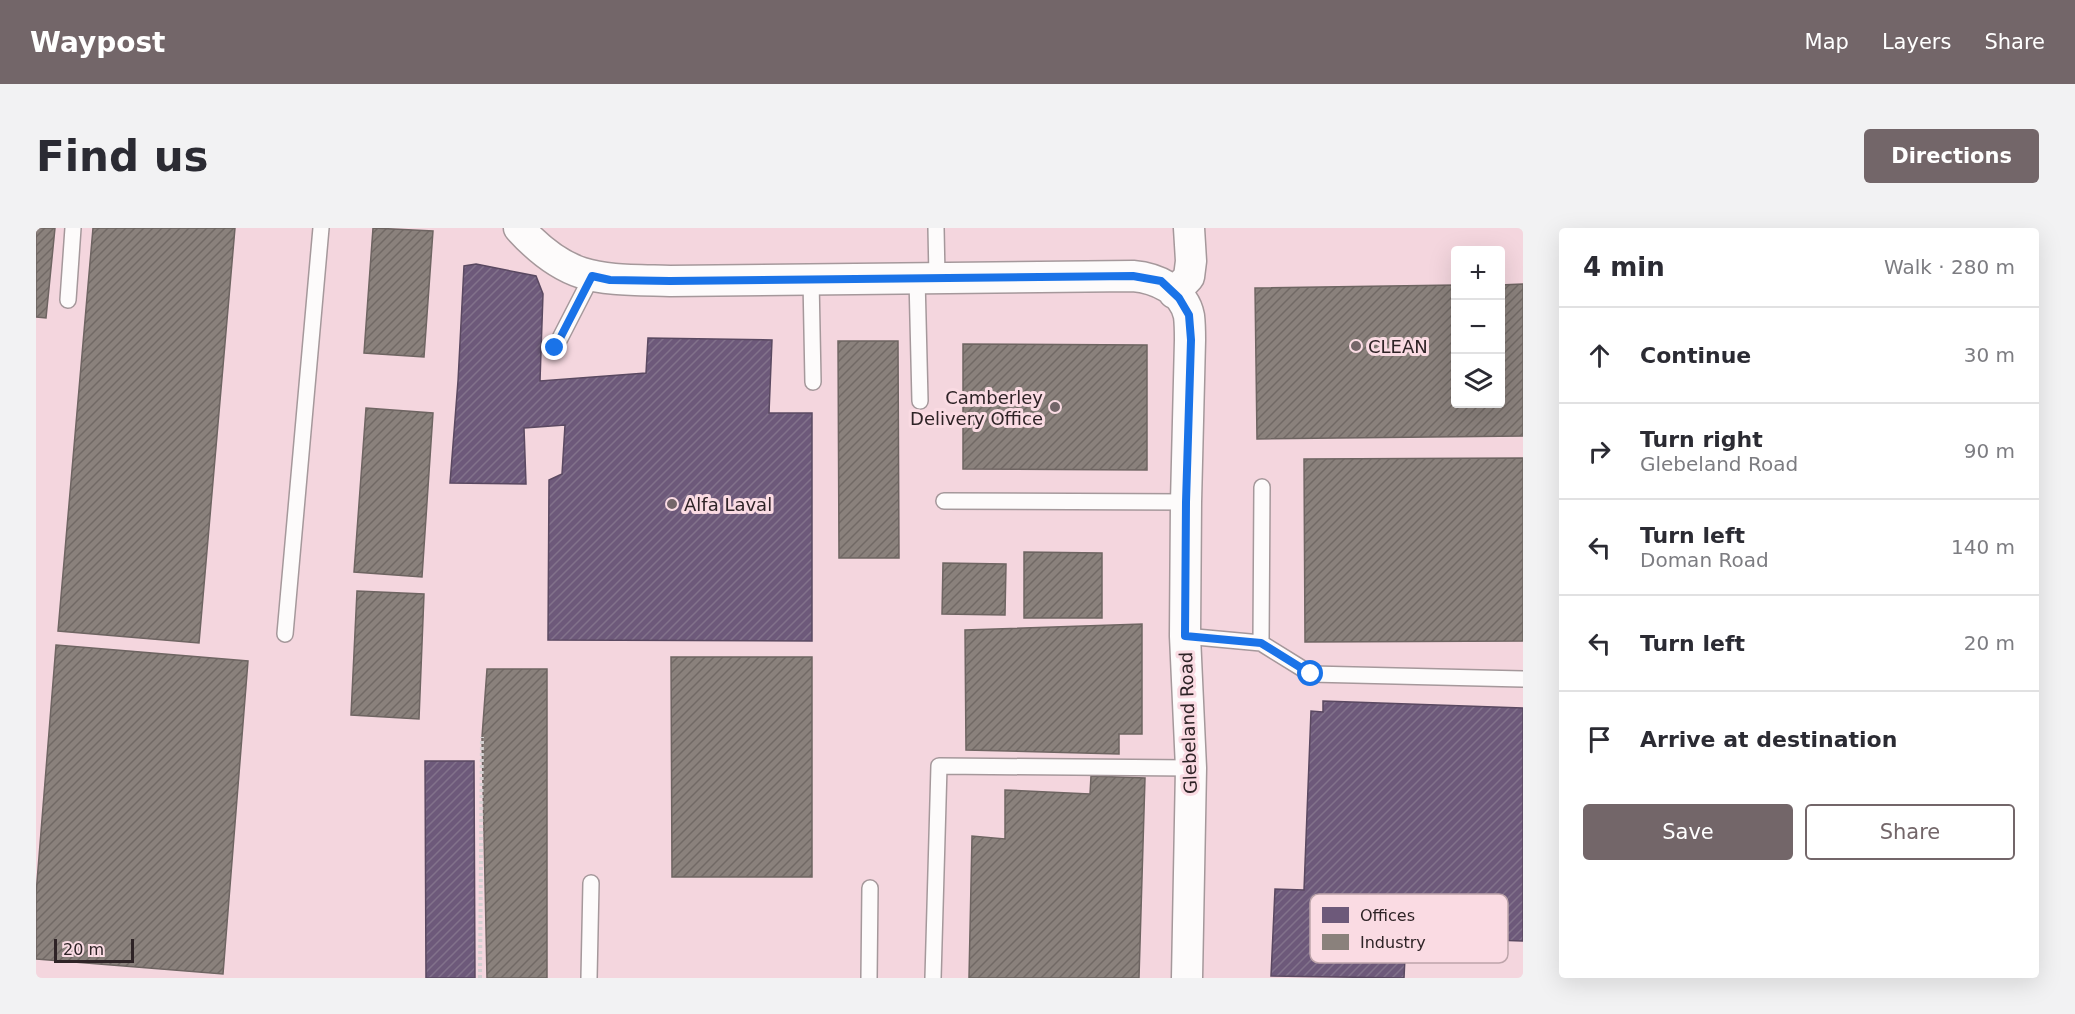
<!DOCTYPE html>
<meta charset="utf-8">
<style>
:root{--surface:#fff;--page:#f2f2f3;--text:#2b2b33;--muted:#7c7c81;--line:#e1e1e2;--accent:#736669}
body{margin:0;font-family:"DejaVu Sans",sans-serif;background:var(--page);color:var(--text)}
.controls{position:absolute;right:18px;top:18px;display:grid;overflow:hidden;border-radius:6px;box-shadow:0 6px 24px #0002}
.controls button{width:54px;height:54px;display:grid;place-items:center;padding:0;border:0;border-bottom:2px solid var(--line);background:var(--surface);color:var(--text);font:30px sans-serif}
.scale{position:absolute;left:18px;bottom:15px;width:80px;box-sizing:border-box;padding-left:6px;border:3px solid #2e2326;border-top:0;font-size:16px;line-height:21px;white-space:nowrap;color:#2e2326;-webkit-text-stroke:4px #fadbe3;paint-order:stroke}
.stop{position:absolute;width:18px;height:18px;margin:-14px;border:4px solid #1a73e8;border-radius:50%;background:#fff}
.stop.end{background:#1a73e8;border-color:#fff;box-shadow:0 2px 6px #0008}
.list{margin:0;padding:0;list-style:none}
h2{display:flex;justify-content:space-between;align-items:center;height:78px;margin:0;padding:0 24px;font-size:26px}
h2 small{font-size:20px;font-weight:400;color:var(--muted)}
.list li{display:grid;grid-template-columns:39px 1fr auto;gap:18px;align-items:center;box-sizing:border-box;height:96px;padding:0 24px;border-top:2px solid var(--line)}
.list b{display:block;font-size:22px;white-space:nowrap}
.list p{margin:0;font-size:20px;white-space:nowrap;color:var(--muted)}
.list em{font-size:20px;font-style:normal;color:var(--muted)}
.actions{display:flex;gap:12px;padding:18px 24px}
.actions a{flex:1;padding:14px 0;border:2px solid var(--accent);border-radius:6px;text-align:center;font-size:21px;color:var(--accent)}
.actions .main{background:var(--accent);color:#fff}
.icon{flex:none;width:33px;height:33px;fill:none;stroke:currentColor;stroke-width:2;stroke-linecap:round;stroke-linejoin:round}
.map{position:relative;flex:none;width:1487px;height:750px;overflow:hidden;border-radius:6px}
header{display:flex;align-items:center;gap:36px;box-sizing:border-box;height:84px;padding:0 30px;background:var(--accent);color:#fff}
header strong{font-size:28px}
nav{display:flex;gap:33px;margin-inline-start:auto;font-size:21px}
.intro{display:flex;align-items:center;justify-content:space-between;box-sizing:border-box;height:144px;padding:0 36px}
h1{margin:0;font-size:42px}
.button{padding:15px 27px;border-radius:6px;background:var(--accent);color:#fff;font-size:21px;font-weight:700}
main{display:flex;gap:36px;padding:0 36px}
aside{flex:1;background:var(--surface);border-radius:6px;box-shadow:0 6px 24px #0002}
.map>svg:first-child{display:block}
</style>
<header>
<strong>Waypost</strong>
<nav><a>Map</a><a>Layers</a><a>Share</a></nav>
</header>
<div class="intro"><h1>Find us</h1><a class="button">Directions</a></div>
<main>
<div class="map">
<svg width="1487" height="750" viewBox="0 0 1487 750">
<defs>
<pattern id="offices-hatch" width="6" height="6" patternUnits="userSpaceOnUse" patternTransform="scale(1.5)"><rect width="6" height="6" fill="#6d597a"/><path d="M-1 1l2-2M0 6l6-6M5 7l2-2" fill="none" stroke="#82728b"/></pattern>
<pattern id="industry-hatch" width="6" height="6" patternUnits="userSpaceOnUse" patternTransform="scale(1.5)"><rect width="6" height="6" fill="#8a817c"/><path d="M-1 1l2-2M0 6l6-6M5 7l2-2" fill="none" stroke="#716965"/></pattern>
</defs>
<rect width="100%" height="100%" fill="#f3e2e6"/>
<!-- built -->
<path fill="#f4d6de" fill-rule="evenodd" d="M 0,0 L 1487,0 L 1487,750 L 0,750 ZM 1420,22 L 1464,22 L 1464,176 L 1420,176 Z"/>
<!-- offices -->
<path fill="url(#offices-hatch)" stroke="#5a4961" stroke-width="1.5" d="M 440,36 L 500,48 L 507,66 L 504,153 L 610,145 L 612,110 L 736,112 L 733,185 L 776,185 L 776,413 L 512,412 L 513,252 L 526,246 L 529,197 L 488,200 L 490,256 L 414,255 L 422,153 L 428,38 Z
M 1287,473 L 1487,480 L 1487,713 L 1370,709 L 1368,750 L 1235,748 L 1239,661 L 1268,662 L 1275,483 L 1287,484 Z
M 389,533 L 438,533 L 439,750 L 390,750 Z"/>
<!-- industry -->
<path fill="url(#industry-hatch)" stroke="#6e6562" stroke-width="1.5" d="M 0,0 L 19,0 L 10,90 L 0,89 Z
M 57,0 L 199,0 L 163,415 L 22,403 Z
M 337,0 L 397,3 L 388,129 L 328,125 Z
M 1487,56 L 1487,208 L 1221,211 L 1219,60 L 1420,57 L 1420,176 L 1464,176 L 1464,57 Z
M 802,113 L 862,113 L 863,330 L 803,330 Z
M 927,116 L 1111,117 L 1111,242 L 927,241 Z
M 330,180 L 397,185 L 386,349 L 318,344 Z
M 1487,230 L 1487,413 L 1269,414 L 1268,231 Z
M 988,324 L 1066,325 L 1066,390 L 988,390 Z
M 907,335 L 970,336 L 969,387 L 906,386 Z
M 321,363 L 388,366 L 383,491 L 315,487 Z
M 1106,396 L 1106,506 L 1083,506 L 1083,526 L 930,522 L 929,402 Z
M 20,417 L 212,433 L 187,746 L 0,731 L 0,666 Z
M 635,429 L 776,429 L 776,649 L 636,649 Z
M 451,441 L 511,441 L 511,750 L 451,750 L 446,509 Z
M 1055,548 L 1109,550 L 1103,750 L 933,750 L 936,608 L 969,611 L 969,562 L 1054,566 Z"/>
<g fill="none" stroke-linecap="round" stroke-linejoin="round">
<!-- lane casing -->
<g stroke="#a5989b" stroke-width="18">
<path id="lane" d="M 900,0 L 901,49
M 881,50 L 884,173
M 775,51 L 777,154
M 32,72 L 37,0
M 519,120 L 556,48
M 908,273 L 1150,274
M 249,406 L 285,0
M 1149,408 L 1225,415 L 1275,446 L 1487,451
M 1225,415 L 1226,259
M 553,750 L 555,655
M 833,750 L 834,660
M 897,750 L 903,538 L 1155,540"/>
</g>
<!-- street casing -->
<g stroke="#a5989b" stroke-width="33">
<path id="street" d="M 483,0 C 533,55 564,51 634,53 L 1097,48 C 1120,50 1148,62 1153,88 C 1154,96 1154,104 1154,112 L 1150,274 L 1149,408 L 1155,540 L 1151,750
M 1138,65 L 1153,49 L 1155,33 L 1153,0"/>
</g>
<!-- path -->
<path stroke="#d4d0d1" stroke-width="4" stroke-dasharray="3 3" stroke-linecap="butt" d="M 444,750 L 446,509"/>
<!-- lane -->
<use href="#lane" stroke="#fdfbfb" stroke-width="15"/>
<!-- street -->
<use href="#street" stroke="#fdfbfb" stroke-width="30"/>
</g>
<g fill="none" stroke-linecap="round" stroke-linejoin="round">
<!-- route -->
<path stroke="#1a73e8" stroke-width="8" d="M 519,120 L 556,48 L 574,52 L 634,53 L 1097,48 L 1125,53 L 1143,70 L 1153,87 L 1155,112 L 1150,274 L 1149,408 L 1225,415 L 1275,446"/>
</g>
<!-- markers -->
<g fill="#736669" stroke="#fadbe3" stroke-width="2">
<circle cx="1320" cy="118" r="6"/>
<circle cx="1019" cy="179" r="6"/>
<circle cx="636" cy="276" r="6"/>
</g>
<g text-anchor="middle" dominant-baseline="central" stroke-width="6" stroke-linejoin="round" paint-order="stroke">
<!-- poi labels -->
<g font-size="18" fill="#2e2326" stroke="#fadbe3" text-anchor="start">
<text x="1332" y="118">CLEAN</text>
<text x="1007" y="169" text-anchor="end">Camberley<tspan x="1007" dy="21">Delivery Office</tspan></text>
<text x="648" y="276">Alfa Laval</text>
</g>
<!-- street labels -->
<g font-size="18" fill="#2e2326" stroke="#fadbe3">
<text transform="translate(1152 495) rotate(-92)">Glebeland Road</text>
</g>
</g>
<!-- legend -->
<rect x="1274" y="666" width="198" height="69" rx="9" fill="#fadbe3" stroke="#bda4aa" stroke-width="1.5"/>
<rect x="1286" y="679" width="27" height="16" fill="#6d597a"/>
<rect x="1286" y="706" width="27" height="16" fill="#8a817c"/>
<g font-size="16" fill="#2e2326">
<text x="1324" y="693">Offices</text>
<text x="1324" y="720">Industry</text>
</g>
</svg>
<div class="controls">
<button>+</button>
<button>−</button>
<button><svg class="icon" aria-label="layers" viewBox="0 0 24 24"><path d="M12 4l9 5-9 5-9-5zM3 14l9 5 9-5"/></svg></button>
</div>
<div class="scale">20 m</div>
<div class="stop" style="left:1275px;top:446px"></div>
<div class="stop end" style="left:519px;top:120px"></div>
</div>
<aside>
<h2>4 min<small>Walk · 280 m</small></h2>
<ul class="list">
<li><svg class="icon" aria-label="ahead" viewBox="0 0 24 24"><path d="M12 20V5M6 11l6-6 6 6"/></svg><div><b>Continue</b></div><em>30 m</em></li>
<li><svg class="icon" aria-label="right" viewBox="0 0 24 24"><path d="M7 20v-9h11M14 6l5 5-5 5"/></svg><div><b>Turn right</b><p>Glebeland Road</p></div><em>90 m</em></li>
<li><svg class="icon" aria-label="left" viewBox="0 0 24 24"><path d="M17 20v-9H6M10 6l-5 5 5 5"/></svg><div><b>Turn left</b><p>Doman Road</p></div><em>140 m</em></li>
<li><svg class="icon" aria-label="left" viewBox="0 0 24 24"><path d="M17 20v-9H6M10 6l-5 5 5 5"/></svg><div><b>Turn left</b></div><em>20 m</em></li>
<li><svg class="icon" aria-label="arrive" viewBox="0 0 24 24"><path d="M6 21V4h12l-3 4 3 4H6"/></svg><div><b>Arrive at destination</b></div></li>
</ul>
<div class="actions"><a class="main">Save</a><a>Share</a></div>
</aside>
</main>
